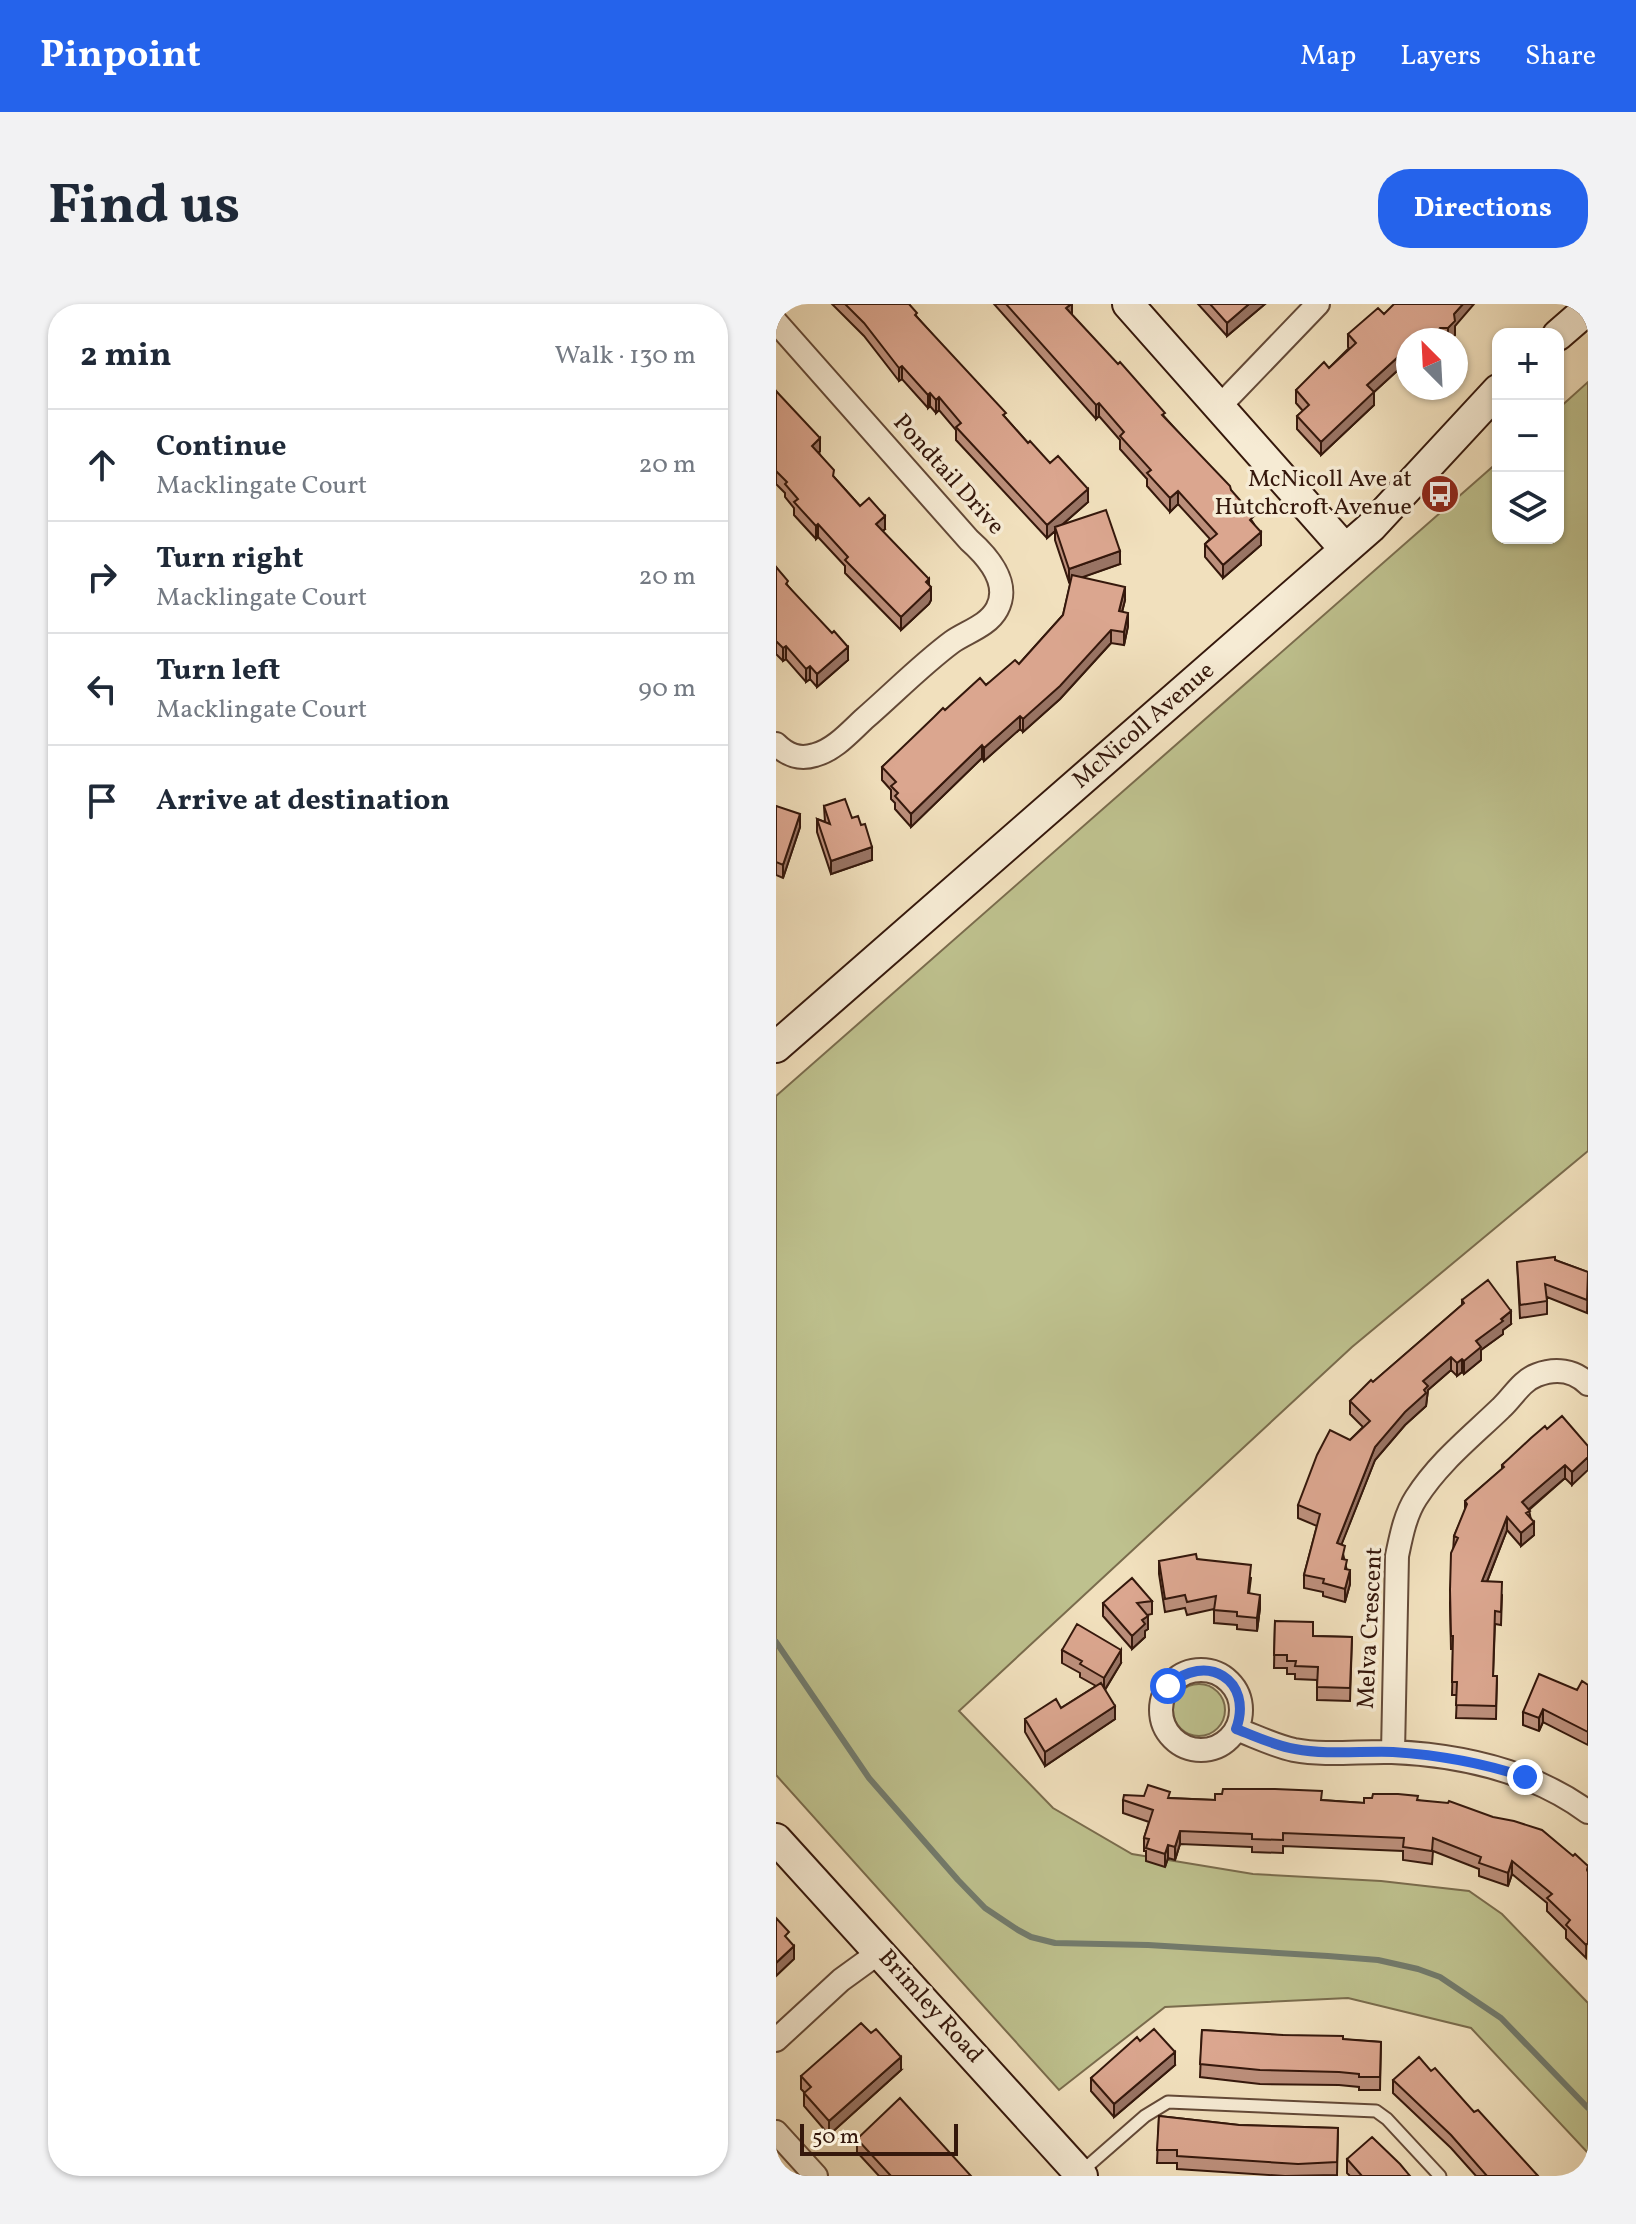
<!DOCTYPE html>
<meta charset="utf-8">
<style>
:root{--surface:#fff;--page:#f2f2f3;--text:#1f2937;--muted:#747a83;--line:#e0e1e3;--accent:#2563eb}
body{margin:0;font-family:Vollkorn,serif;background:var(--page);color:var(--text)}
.controls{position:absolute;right:24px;top:24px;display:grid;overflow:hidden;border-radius:16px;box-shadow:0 2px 6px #0004}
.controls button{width:72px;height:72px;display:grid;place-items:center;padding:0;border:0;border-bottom:2px solid var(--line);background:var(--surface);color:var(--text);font:40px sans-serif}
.compass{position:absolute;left:620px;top:24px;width:72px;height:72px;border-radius:50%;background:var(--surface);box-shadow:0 2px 6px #0004;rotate:336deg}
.scale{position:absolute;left:24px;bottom:20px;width:158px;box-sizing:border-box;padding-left:8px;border:4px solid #35180c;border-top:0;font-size:22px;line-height:28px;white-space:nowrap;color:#35180c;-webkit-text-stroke:6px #f6ebd4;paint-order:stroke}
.stop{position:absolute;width:24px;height:24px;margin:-18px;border:6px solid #2563eb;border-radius:50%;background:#fff}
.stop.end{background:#2563eb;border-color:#fff;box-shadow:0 2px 8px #0008}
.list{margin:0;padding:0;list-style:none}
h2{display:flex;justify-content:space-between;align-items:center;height:104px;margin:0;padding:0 32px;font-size:34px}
h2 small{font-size:26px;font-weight:400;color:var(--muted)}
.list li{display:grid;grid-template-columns:52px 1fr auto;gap:24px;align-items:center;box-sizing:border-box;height:112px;padding:0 32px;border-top:2px solid var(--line)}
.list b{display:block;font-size:30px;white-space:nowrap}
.list p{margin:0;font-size:26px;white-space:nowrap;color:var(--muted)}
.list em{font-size:26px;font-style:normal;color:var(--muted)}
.icon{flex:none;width:44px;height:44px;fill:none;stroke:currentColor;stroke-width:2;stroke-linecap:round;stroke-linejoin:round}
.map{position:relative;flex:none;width:812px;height:1872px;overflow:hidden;border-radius:32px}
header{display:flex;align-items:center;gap:48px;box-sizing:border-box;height:112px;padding:0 40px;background:var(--accent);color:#fff}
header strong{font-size:38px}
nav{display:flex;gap:44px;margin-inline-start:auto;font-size:28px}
.intro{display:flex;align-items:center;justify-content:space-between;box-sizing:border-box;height:192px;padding:0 48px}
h1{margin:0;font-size:56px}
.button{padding:20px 36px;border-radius:32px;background:var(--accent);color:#fff;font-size:28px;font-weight:700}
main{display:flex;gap:48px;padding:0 48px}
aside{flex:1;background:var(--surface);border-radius:32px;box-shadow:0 2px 6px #0004}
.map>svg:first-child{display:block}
</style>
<header>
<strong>Pinpoint</strong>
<nav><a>Map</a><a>Layers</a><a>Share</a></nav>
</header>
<div class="intro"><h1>Find us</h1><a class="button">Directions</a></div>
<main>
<aside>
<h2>2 min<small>Walk · 130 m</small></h2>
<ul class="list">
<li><svg class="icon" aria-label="ahead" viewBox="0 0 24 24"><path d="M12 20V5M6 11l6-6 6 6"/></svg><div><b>Continue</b><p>Macklingate Court</p></div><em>20 m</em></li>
<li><svg class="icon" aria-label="right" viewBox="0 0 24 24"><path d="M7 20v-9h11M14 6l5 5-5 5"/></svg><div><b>Turn right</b><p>Macklingate Court</p></div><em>20 m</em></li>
<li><svg class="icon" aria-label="left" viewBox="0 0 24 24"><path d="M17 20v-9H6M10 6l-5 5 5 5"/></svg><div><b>Turn left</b><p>Macklingate Court</p></div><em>90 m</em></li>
<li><svg class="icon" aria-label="arrive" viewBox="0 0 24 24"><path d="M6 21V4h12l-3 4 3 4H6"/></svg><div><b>Arrive at destination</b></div></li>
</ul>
</aside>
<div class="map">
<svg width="812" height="1872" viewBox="0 0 812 1872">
<rect width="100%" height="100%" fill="#f1e0bd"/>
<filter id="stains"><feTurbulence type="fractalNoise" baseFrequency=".0025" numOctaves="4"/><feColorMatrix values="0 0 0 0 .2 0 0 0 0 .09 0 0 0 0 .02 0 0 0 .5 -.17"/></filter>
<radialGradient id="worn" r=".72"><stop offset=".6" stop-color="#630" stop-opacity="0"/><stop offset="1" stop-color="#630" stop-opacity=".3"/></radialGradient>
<!-- green -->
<path fill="#bec18e" stroke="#7a6c4d" stroke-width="2" d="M 812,78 L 812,847 L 576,1043 L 183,1407 L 277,1504 L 356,1550 L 477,1570 L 605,1577 L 693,1587 L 726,1610 L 812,1699 L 812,1849 L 695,1724 L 572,1694 L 389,1703 L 283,1786 L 0,1471 L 0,792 L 722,158 L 722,234 L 782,234 L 782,105 Z
M397 1406a26 26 0 1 1 52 0a26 26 0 1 1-52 0Z"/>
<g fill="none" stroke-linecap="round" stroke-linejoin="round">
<!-- stream -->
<path stroke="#727b6d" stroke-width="6" d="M 0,1338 L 93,1474 L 182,1576 L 209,1604 L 242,1626 L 255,1633 L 279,1639 L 372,1641 L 552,1652 L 602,1656 L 642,1665 L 664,1673 L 725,1714 L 812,1804"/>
<!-- lane casing -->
<g stroke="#644a38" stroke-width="15">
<path id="lane" d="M 305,1868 L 369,1812 L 392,1798 L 600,1807 L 611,1815 L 664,1872"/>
</g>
<!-- street casing -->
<g stroke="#644a38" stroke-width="26">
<path id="street" d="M 0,18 L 193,236 C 211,252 235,279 221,305 C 212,322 190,328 176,338 C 145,361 117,390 88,415 C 73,429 58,446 39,451 C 23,456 11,451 0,440
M 443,103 L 542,0
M385 1406a40 40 0 1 1 80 0a40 40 0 1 1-80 0Z
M 460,1425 C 479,1432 499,1442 518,1446 C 550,1452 584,1447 616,1448 C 684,1451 756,1467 812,1508
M 617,1448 L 621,1252 C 625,1233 629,1211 640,1194 C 663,1158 695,1133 725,1104 C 737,1093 745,1077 761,1071 C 779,1064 798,1066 812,1080
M 0,1736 L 65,1676 L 105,1647
M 0,1828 L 40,1872"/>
</g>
<!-- secondary casing -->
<g stroke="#35180c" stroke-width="34">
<path id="secondary" d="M 352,0 L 569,245
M 782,31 L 812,5
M 0,743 L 595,223 L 722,86
M 0,1535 L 306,1872"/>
</g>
<!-- lane -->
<use href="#lane" stroke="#f6ebd4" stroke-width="11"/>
<!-- street -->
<use href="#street" stroke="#f6ebd4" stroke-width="22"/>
<!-- secondary -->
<use href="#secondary" stroke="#f6ebd4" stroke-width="30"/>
</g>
<!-- wall -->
<path fill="#bc8f7b" stroke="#35180c" stroke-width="2" d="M 56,0 L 133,0 L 141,13 L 252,139 L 312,198 L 286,221 L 344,260 L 306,273 L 349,296 L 346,308 L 352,322 L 348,341 L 335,339 L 284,395 L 247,428 L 244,425 L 208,457 L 206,454 L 135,523 L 119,505 L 119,499 L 115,495 L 115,486 L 106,476 L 106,463 L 169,406 L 243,360 L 287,311 L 295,277 L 293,278 L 279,236 L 279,227 L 271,234 L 180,136 L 180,126 L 163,106 L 160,109 L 154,102 L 152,104 L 126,75 L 123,77 L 88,32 Z
M 218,0 L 296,0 L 296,11 L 455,186 L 478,220 L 485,241 L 447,274 L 429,253 L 429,240 L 434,235 L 402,200 L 394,208 L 371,182 L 371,175 L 344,145 L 344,136 L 323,112 L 320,115 Z
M 422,0 L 489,0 L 451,32 Z
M 608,10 L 679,22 L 679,31 L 673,36 L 632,36 L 625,69 L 622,66 L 598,88 L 598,101 L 545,151 L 521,125 L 521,112 L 527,107 L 520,99 L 520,86 L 553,64 L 573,44 L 572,43 L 572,30 Z
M 0,87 L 44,147 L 43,149 L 58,173 L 84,202 L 109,225 L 106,227 L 153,281 L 155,296 L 153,300 L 125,326 L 69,269 L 69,262 L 42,233 L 40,235 L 18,211 L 18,204 L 9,193 L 9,189 L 0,180 Z
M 0,263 L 12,282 L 72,356 L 41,383 L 34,375 L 30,378 L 10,355 L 7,357 L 0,350 Z
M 0,502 L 24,523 L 7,574 L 0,571 Z
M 48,502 L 76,514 L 96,556 L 55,570 L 41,528 L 41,515 L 49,518 Z
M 779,956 L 812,968 L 811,1009 L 771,993 L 771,1010 L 744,1014 L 741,958 Z
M 686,996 L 735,1020 L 727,1026 L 727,1030 L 705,1046 L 705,1056 L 688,1070 L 686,1068 L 681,1072 L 675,1066 L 652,1086 L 650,1102 L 629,1121 L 599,1156 L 565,1241 L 574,1280 L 569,1298 L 547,1292 L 547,1288 L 528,1284 L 528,1271 L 541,1222 L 522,1214 L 522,1201 L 574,1136 L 587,1123 L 574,1110 L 574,1097 L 597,1078 L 686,1001 Z
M 771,1125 L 812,1142 L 796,1181 L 789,1174 L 753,1206 L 758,1231 L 745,1242 L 731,1226 L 711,1278 L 726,1291 L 725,1321 L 719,1320 L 717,1372 L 721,1372 L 720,1415 L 680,1414 L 681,1391 L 676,1391 L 677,1345 L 675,1345 L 674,1299 L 678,1232 L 689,1207 L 689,1197 L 726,1165 L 726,1161 Z
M 421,1255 L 475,1274 L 473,1290 L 484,1304 L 481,1327 L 461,1325 L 461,1321 L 438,1319 L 438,1305 L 411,1311 L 409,1304 L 389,1308 L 383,1270 L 383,1257 Z
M 376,1297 L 376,1310 L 371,1311 L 372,1325 L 369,1327 L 369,1333 L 356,1345 L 327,1312 L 327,1299 Z
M 499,1317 L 537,1332 L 576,1333 L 574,1397 L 541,1396 L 541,1376 L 519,1375 L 519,1370 L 511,1370 L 511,1364 L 498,1364 Z
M 286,1346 L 345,1359 L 329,1386 L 339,1415 L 269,1462 L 249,1428 L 249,1415 L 285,1404 L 320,1382 L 304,1373 L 304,1369 L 286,1359 Z
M 812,1381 L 812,1441 L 767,1418 L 763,1427 L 747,1421 L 747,1408 Z
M 394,1494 L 439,1496 L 546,1496 L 588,1499 L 642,1496 L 797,1552 L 812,1562 L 810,1654 L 790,1634 L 790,1626 L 771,1607 L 771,1599 L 736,1570 L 732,1582 L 703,1572 L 703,1565 L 657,1547 L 656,1560 L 627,1556 L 627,1547 L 507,1542 L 507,1549 L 476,1548 L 476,1543 L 404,1540 L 399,1556 L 392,1554 L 389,1563 L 370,1557 L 370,1547 L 368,1547 L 368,1534 L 373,1518 L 347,1509 L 347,1496 Z
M 426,1726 L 605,1738 L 604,1786 L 583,1786 L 583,1783 L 563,1781 L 484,1780 L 424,1773 Z
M 364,1737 L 399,1761 L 338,1813 L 315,1787 L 315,1774 Z
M 125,1766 L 53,1831 L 28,1802 L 28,1788 L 25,1785 L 25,1772 Z
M 655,1767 L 698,1808 L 762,1872 L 700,1872 L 675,1844 L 617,1789 L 617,1776 Z
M 383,1812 L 463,1821 L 562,1824 L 561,1871 L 509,1872 L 401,1865 L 401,1859 L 381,1859 Z
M 81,1835 L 195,1872 L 103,1872 L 81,1848 Z
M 571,1855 L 634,1872 L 574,1872 L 571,1869 Z"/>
<!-- shaded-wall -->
<path fill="#997464" stroke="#35180c" stroke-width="2" d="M 296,0 L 296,12 L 290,4 Z
M 473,0 L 489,0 L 451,32 L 451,19 Z
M 687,0 L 698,0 L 679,22 L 679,31 L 672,36 L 672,24 L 678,10 Z
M 664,24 L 664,36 L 660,36 L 660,29 Z
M 658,28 L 658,36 L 648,36 Z
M 632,50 L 632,63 L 625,69 L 625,56 Z
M 622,53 L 622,66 L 598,88 L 598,101 L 545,151 L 545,138 L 591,81 Z
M 126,62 L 126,75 L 123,77 L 123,64 Z
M 154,89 L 154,102 L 152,104 L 152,91 Z
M 163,93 L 163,106 L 160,109 L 160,96 Z
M 323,99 L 323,112 L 320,115 L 320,101 Z
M 44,134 L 44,147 L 36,155 L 36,142 Z
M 312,185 L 312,198 L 280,226 L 279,223 L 279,227 L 271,234 L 271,221 Z
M 402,187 L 402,200 L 394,208 L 394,194 Z
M 109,212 L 109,225 L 100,233 L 100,220 Z
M 42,220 L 42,233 L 40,235 L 40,222 Z
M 485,228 L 485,241 L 447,274 L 447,261 Z
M 344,247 L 344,260 L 293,278 L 293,265 Z
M 153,275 L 153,287 L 155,283 L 155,296 L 153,300 L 125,326 L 125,313 Z
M 349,283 L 349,296 L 343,320 L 343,307 Z
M 352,309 L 352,322 L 348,341 L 348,328 Z
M 335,326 L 335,339 L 284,395 L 247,428 L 247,415 Z
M 10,342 L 10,355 L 7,357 L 7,344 Z
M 72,343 L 72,356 L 41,383 L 41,370 Z
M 34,362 L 34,375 L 30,378 L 30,365 Z
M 244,412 L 244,425 L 208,457 L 208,444 Z
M 206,441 L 206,454 L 135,523 L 135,510 Z
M 24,510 L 24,523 L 7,574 L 7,561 Z
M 96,543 L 96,556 L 55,570 L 55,557 Z
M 735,1007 L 735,1020 L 727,1026 L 727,1030 L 705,1046 L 705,1056 L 688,1070 L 688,1057 L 700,1037 Z
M 675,1053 L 675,1066 L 652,1086 L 650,1102 L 629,1121 L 599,1156 L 561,1252 L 561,1239 L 599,1143 L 647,1077 Z
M 686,1055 L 686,1068 L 681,1072 L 681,1059 Z
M 812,1153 L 812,1166 L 796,1181 L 796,1168 Z
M 789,1161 L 789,1174 L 746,1211 L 746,1198 Z
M 731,1213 L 731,1226 L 706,1290 L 706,1277 Z
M 758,1218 L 758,1231 L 745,1242 L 745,1229 Z
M 574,1266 L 574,1280 L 569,1298 L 569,1285 Z
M 484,1291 L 484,1304 L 481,1327 L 481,1314 Z
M 372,1312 L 372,1325 L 369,1327 L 369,1333 L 356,1345 L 356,1332 L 366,1316 Z
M 345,1346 L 345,1359 L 328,1387 L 328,1374 Z
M 339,1402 L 339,1415 L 269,1462 L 269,1448 Z
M 767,1405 L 767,1418 L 763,1427 L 763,1414 Z
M 404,1527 L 404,1540 L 399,1556 L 399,1543 Z
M 392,1541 L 392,1554 L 389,1563 L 389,1550 Z
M 736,1557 L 736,1570 L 732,1582 L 732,1569 Z
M 18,1642 L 18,1655 L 0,1672 L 0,1659 Z
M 399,1748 L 399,1761 L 338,1813 L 338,1800 Z
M 125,1753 L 125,1766 L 53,1831 L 53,1817 Z"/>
<!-- building -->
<path fill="#dba68f" stroke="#35180c" stroke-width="2" d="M 69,0 L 133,0 L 141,9 L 139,11 L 230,109 L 227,111 L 252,139 L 254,137 L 274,159 L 282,152 L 312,185 L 271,221 L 180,123 L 185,119 L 163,93 L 160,96 L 154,89 L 152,91 L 126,62 L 123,64 L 88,19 Z
M 230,0 L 295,0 L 290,4 L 342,60 L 344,58 L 389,109 L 386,111 L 454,182 L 455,186 L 478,212 L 474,216 L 485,228 L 447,261 L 429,240 L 441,230 L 402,187 L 394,194 L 371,169 L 375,166 L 344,132 L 348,128 L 323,99 L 320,101 Z
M 434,0 L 473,0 L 451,19 Z
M 618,0 L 687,0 L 678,10 L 679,17 L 672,24 L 664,24 L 660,29 L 658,28 L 648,36 L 632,36 L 632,50 L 625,56 L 622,53 L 591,81 L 598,88 L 545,138 L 521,112 L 533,101 L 520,86 L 548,58 L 553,64 L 580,39 L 572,30 L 602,4 L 608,10 Z
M 0,87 L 44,134 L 36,142 L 58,166 L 57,172 L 84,202 L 93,194 L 109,212 L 100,220 L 153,275 L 150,278 L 155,283 L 153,286 L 125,313 L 69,256 L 72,253 L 42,220 L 40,222 L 18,198 L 22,195 L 9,180 L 11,178 L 0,167 Z
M 330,206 L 344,247 L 293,265 L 279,223 Z
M 0,263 L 12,277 L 10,280 L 56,329 L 58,327 L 72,343 L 41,370 L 34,362 L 30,365 L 10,342 L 7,344 L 0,337 Z
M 296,271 L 349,283 L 343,307 L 352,309 L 348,328 L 335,326 L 284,382 L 247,415 L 244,412 L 208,444 L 206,441 L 135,510 L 119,492 L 122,489 L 115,482 L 120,478 L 106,463 L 158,413 L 167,404 L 169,406 L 204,374 L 210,381 L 239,356 L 243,360 L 287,311 Z
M 69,495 L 76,514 L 82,512 L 85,521 L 89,520 L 96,543 L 55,557 L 41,515 L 54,520 L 48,502 Z
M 0,502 L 24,510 L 7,561 L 0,558 Z
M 779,953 L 779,956 L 812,968 L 811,996 L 769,980 L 771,997 L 744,1001 L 741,958 Z
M 712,976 L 735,1007 L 725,1015 L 727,1017 L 700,1037 L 705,1043 L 688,1057 L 686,1055 L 681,1059 L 675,1053 L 647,1077 L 652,1082 L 648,1086 L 650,1089 L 629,1108 L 599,1143 L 561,1239 L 569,1242 L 566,1255 L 571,1256 L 569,1265 L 574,1266 L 569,1285 L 547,1279 L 548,1275 L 528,1271 L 544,1210 L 522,1201 L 541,1151 L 554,1126 L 574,1136 L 594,1117 L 574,1097 L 595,1076 L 597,1078 L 688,999 L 686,996 Z
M 786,1112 L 812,1142 L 812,1153 L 796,1168 L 789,1161 L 746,1198 L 754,1207 L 750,1209 L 758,1218 L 745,1229 L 731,1213 L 706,1277 L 726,1278 L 725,1308 L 719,1307 L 717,1372 L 721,1372 L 720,1402 L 680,1401 L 681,1378 L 676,1378 L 677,1332 L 675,1332 L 674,1286 L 675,1249 L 682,1234 L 678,1232 L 691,1200 L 689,1197 L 728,1163 L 726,1161 L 755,1134 L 769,1122 L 771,1125 Z
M 420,1250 L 421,1255 L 475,1261 L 472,1289 L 484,1291 L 481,1314 L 461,1312 L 461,1308 L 438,1306 L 440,1292 L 411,1298 L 409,1291 L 389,1295 L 383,1257 Z
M 356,1274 L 376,1297 L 361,1299 L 372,1312 L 366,1316 L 369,1320 L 356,1332 L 327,1299 Z
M 499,1317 L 537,1318 L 537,1332 L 576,1333 L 574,1384 L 541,1383 L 542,1363 L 519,1362 L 520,1357 L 511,1357 L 511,1351 L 498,1351 Z
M 301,1320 L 345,1346 L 328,1374 L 304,1360 L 306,1357 L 286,1346 Z
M 763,1370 L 801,1386 L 806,1377 L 812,1381 L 812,1428 L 767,1405 L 763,1414 L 747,1408 Z
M 325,1379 L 339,1402 L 269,1448 L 249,1415 L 280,1395 L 285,1404 Z
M 372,1481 L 394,1488 L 392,1494 L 439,1496 L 439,1490 L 446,1490 L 447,1485 L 499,1485 L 546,1487 L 545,1496 L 588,1499 L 588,1494 L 596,1494 L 597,1490 L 622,1490 L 642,1492 L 641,1496 L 672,1499 L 673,1497 L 717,1513 L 738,1517 L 766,1526 L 797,1552 L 799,1550 L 812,1562 L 811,1566 L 812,1568 L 812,1639 L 810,1641 L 790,1621 L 794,1616 L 771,1594 L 776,1590 L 736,1557 L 732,1569 L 703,1559 L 705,1553 L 657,1534 L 656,1547 L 627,1543 L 628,1534 L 507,1529 L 507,1536 L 476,1535 L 476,1530 L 404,1527 L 399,1543 L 392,1541 L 389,1550 L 370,1544 L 373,1535 L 368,1534 L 377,1506 L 347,1496 L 348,1491 L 368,1492 Z
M 0,1614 L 13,1628 L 9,1632 L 18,1642 L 0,1659 Z
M 85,1719 L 95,1729 L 100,1725 L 125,1753 L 53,1817 L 28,1789 L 35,1783 L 25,1772 Z
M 378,1725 L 399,1748 L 338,1800 L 315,1774 L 361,1733 L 364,1737 Z
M 426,1726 L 507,1731 L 567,1732 L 567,1735 L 605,1738 L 604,1773 L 583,1773 L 583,1770 L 563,1768 L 484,1766 L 424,1760 Z
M 643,1753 L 655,1767 L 659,1764 L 698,1808 L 702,1806 L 762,1872 L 711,1872 L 675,1831 L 617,1776 Z
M 124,1794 L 195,1872 L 115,1872 L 81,1835 Z
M 383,1812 L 463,1821 L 562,1824 L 561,1858 L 522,1860 L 401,1852 L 401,1846 L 381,1846 Z
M 596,1833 L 624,1860 L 634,1872 L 586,1872 L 571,1855 Z"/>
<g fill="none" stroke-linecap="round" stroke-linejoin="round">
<!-- route -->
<path stroke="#2563eb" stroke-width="10" d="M 392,1382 C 430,1347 478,1376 460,1425 C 479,1432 499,1442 519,1445 C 551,1451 584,1447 617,1448 C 662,1451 707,1459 749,1473"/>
</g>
<!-- icons -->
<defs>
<g id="bus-disc" transform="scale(2)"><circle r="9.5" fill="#8f2418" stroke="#f6ebd4"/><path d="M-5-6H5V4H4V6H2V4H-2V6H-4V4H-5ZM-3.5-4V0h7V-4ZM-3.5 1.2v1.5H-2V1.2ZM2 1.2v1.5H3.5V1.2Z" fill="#fff"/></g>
</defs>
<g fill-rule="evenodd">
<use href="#bus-disc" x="664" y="190"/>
</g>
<g text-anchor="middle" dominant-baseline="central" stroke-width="7" stroke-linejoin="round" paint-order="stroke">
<!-- street labels -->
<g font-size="24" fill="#35180c" stroke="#f6ebd4">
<text transform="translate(172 171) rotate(48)">Pondtail Drive</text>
<text transform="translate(368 422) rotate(-41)">McNicoll Avenue</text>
<text transform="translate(595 1324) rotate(-87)">Melva Crescent</text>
<text transform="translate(154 1703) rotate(48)">Brimley Road</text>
</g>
<!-- poi labels -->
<g font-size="24" fill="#35180c" stroke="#f6ebd4" text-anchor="end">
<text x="636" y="176">McNicoll Ave at<tspan x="636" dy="28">Hutchcroft Avenue</tspan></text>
</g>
</g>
<rect width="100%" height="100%" filter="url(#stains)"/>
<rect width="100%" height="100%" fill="url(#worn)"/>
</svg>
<div class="controls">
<button>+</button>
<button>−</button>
<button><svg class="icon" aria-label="layers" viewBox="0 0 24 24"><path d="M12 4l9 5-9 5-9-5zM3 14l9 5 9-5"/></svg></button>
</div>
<svg class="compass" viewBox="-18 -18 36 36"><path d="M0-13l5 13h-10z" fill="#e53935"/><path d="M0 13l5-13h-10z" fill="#747a83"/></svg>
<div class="scale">50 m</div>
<div class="stop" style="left:392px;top:1382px"></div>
<div class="stop end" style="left:749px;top:1473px"></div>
</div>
</main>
